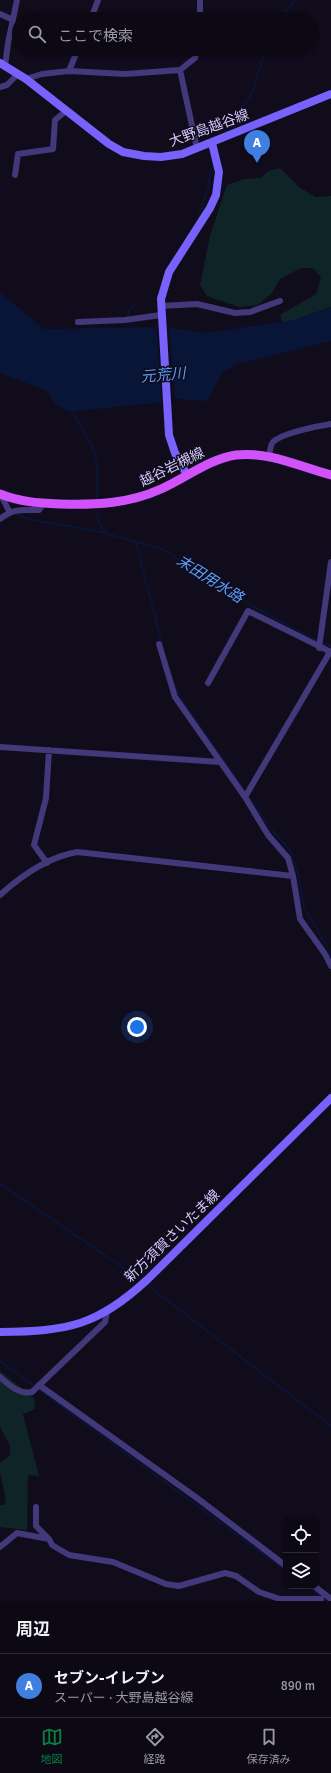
<!DOCTYPE html>
<html lang="ja">
<meta charset="utf-8">
<style>
:root{--surface:#0c0915;--page:#1a1722;--text:#f1f3f6;--muted:#9a9aa0;--line:#2c2a34;--accent:#0b8043}
body{margin:0;font-family:Signika,"Noto Sans JP",sans-serif;background:var(--page);color:var(--text)}
.controls{position:absolute;right:12px;bottom:12px;display:grid;overflow:hidden;border-radius:8px;box-shadow:0 1px 3px #0004}
.controls button{width:36px;height:36px;display:grid;place-items:center;padding:0;border:0;border-bottom:1px solid var(--line);background:var(--surface);color:var(--text);font:20px sans-serif}
.you{position:absolute;left:137px;top:1027px;width:14px;height:14px;margin:-10px;border:3px solid #fff;border-radius:50%;background:#1a73e8;box-shadow:0 0 0 6px #1a73e833}
.badge{display:grid;place-items:center;width:26px;height:26px;border-radius:50%;background:var(--accent);color:#fff;font-size:13px;font-weight:700}
.pin{position:absolute;translate:-50% -33px;filter:drop-shadow(0 1px 2px #0008)}
.pin::after{content:'';position:absolute;top:21px;width:14px;height:12px;background:inherit;clip-path:polygon(0 0,100% 0,50% 100%)}
.list{margin:0;padding:0;list-style:none}
h2{display:flex;justify-content:space-between;align-items:center;height:52px;margin:0;padding:0 16px;font-size:17px}
h2 small{font-size:13px;font-weight:400;color:var(--muted)}
.list li{display:grid;grid-template-columns:26px 1fr auto;gap:12px;align-items:center;box-sizing:border-box;height:64px;padding:0 16px;border-top:1px solid var(--line)}
.list b{display:block;font-size:15px;white-space:nowrap}
.list p{margin:0;font-size:13px;white-space:nowrap;color:var(--muted)}
.list em{font-size:13px;font-style:normal;color:var(--muted)}
.icon{flex:none;width:22px;height:22px;fill:none;stroke:currentColor;stroke-width:2;stroke-linecap:round;stroke-linejoin:round}
.map{position:relative;flex:none;width:331px;height:1601px;overflow:hidden}
.search{position:absolute;background:var(--surface);box-shadow:0 1px 3px #0004;left:12px;right:12px;top:12px;height:44px;display:flex;align-items:center;gap:10px;box-sizing:border-box;padding:0 14px;border-radius:22px;color:var(--muted);font-size:15px}
.sheet{height:116px;background:var(--surface)}
nav{display:flex;justify-content:space-around;align-items:center;box-sizing:border-box;height:56px;border-top:1px solid var(--line);background:var(--surface);font-size:11px;color:var(--muted)}
nav a{display:grid;justify-items:center;gap:2px}
nav .on{color:var(--accent)}
.map>svg:first-child{display:block}
</style>
<div class="map">
<svg width="331" height="1601" viewBox="0 0 331 1601">
<rect width="100%" height="100%" fill="#100c1c"/>
<!-- green -->
<path fill="#0f2426" d="M 280,168 L 299,187 L 315,197 L 331,196 L 331,307 L 294,320 L 282,322 L 280,315 L 316,294 L 321,277 L 313,268 L 301,268 L 280,279 L 272,293 L 258,305 L 239,307 L 207,296 L 200,285 L 210,236 L 227,185 L 244,179 L 261,178 L 268,171 Z
M 0,1371 L 34,1398 L 35,1409 L 23,1414 L 39,1476 L 28,1475 L 27,1530 L 0,1527 L 0,1505 L 4,1505 L 6,1500 L 0,1472 L 0,1463 L 10,1455 L 10,1446 L 0,1427 Z"/>
<!-- water -->
<path fill="#091537" d="M 0,292 L 44,329 L 158,327 L 164,402 L 69,412 L 56,405 L 47,391 L 2,374 L 0,372 Z
M 331,307 L 331,341 L 238,364 L 222,373 L 207,401 L 175,399 L 169,327 L 206,333 L 294,320 Z"/>
<!-- pier -->
<path fill="#100c1c" d="M 156,325 L 159,326 L 165,404 L 162,404 Z"/>
<g fill="none" stroke-linecap="round" stroke-linejoin="round">
<!-- stream -->
<path stroke="#091537" stroke-width="2" d="M 282,19 L 294,0
M 226,131 L 251,95 L 266,49
M 199,213 L 208,189 L 211,170
M 128,316 L 129,310 L 136,303
M 72,410 L 94,450 L 97,465 L 97,500
M 97,512 L 99,525 L 108,534 L 162,549 L 256,608 L 318,642 L 331,646
M 18,514 L 28,519 L 106,533
M 136,542 L 162,645
M 174,684 L 184,703 L 272,830 L 290,850 L 298,874 L 304,907 L 331,954
M 0,1184 L 143,1281
M 146,1284 L 331,1426
M 0,1361 L 286,1571
M 307,1586 L 327,1601"/>
<!-- street -->
<path stroke="#42387a" stroke-width="6" d="M 200,0 L 200,19
M 0,14 L 13,20
M 91,19 L 98,0
M 5,66 L 8,43 L 17,0
M 180,70 L 197,149
M 69,71 L 78,49
M 26,79 L 42,74 L 69,71 L 125,74 L 180,70 L 195,58 L 197,49
M 0,87 L 7,85 L 18,74
M 15,175 L 18,154 L 53,149 L 55,120 L 66,111
M 161,306 L 197,304 L 235,313 L 250,312 L 280,301
M 78,322 L 125,320 L 161,315
M 269,457 C 270,453 270,445 273,442 C 282,433 318,426 331,424
M 1,495 L 9,511
M 0,519 C 14,508 22,510 39,510 L 44,503
M 159,644 L 175,697 L 245,797 L 268,835 L 288,858 L 293,876 L 300,919 L 325,954 L 331,966
M 319,648 L 331,562
M 208,683 L 248,611 L 331,652
M 0,747 L 220,762
M 245,797 L 330,652
M 47,863 L 34,845 L 46,798 L 49,750
M 0,895 C 21,876 49,857 77,852 L 293,876
M 0,1377 C 9,1385 20,1395 32,1392 L 105,1322 L 107,1312
M 39,1385 L 197,1498 L 286,1566
M 36,1507 L 36,1526 L 49,1539 L 52,1545 L 69,1555 L 113,1562 L 166,1584 L 179,1586 L 225,1573 L 236,1576 L 259,1592 L 280,1599 L 321,1599
M 0,1547 L 17,1533 L 49,1539
M 314,1586 L 331,1599"/>
<!-- secondary -->
<path stroke="#7762fb" stroke-width="8" d="M 0,63 L 26,79 L 109,144 L 123,152 L 144,156 L 161,157 L 182,154 L 331,94
M 187,475 L 175,453 L 169,435 L 161,299 L 169,272 L 210,208 L 216,195 L 219,172 L 212,143
M 0,1332 C 69,1331 97,1326 148,1279 L 331,1098"/>
<!-- primary -->
<path stroke="#cf52fb" stroke-width="9" d="M 0,494 C 19,502 39,503 60,504 C 95,505 128,504 161,489 C 186,478 209,459 236,455 C 268,451 301,467 331,475"/>
</g>
<g text-anchor="middle" dominant-baseline="central" stroke-width="3" stroke-linejoin="round" paint-order="stroke">
<!-- street labels -->
<g font-size="14" fill="#d4c8fe" stroke="#100c1c">
<text transform="translate(209 128) rotate(-20)">大野島越谷線</text>
<text transform="translate(172 467) rotate(-26)">越谷岩槻線</text>
<text transform="translate(172 1236) rotate(-44)">新方須賀さいたま線</text>
</g>
<!-- water labels -->
<g font-size="15" font-style="italic" fill="#599efb" stroke="#100c1c">
<text transform="translate(163 375) rotate(-5)">元荒川</text>
<text transform="translate(210 579) rotate(32)">末田用水路</text>
</g>
</g>
</svg>
<div class="controls">
<button><svg class="icon" aria-label="locate" viewBox="0 0 24 24"><circle cx="12" cy="12" r="6"/><path d="M12 2v4M12 18v4M2 12h4M18 12h4"/></svg></button>
<button><svg class="icon" aria-label="layers" viewBox="0 0 24 24"><path d="M12 4l9 5-9 5-9-5zM3 14l9 5 9-5"/></svg></button>
</div>
<div class="you"></div>
<div class="pin badge" style="left:257px;top:163px;background:#3f7fe0">A</div>
<div class="search"><svg class="icon" aria-label="search" viewBox="0 0 24 24"><circle cx="10" cy="10" r="6"/><path d="M15 15l6 6"/></svg>ここで検索</div>
</div>
<section class="sheet">
<h2>周辺<small></small></h2>
<ul class="list">
<li><span class="badge" style="background:#3f7fe0">A</span><div><b>セブン-イレブン</b><p>スーパー · 大野島越谷線</p></div><em>890 m</em></li>
</ul>
</section>
<nav>
<a class="on"><svg class="icon" aria-label="map" viewBox="0 0 24 24"><path d="M3 6l6-2 6 2 6-2v14l-6 2-6-2-6 2zM9 4v14M15 6v14"/></svg>地図</a>
<a><svg class="icon" aria-label="directions" viewBox="0 0 24 24"><path d="M12 3l9 9-9 9-9-9zM9 14v-3h6M13 9l2 2-2 2"/></svg>経路</a>
<a><svg class="icon" aria-label="saved" viewBox="0 0 24 24"><path d="M7 4h10v16l-5-4-5 4z"/></svg>保存済み</a>
</nav>
